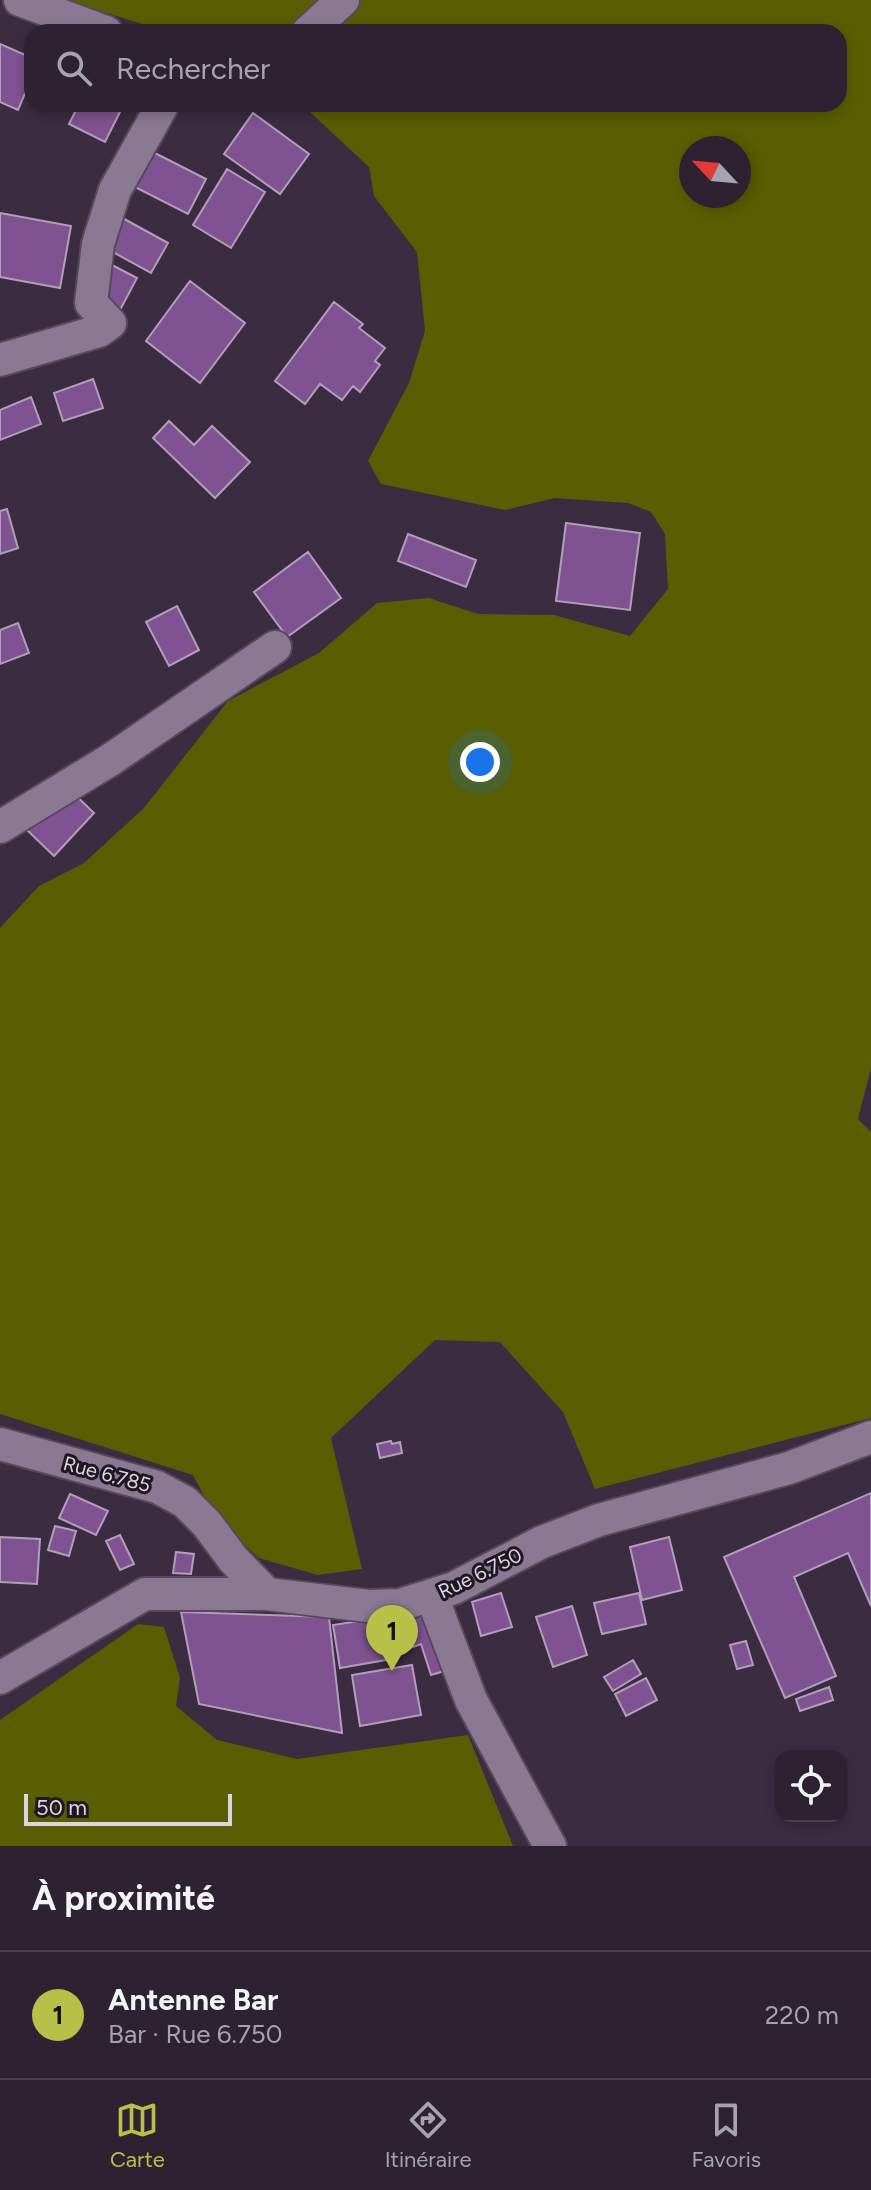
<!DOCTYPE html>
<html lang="fr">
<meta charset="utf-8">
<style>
:root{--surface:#2d2132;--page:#392e3e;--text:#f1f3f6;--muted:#a7a3ac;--line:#483e4d;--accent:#b7c148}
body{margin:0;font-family:Figtree,sans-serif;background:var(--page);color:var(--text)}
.controls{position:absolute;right:24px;bottom:24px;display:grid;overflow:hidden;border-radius:16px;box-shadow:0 4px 12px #0003}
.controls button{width:72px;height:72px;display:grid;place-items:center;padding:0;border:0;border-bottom:2px solid var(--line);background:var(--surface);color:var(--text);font:40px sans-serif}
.compass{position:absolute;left:679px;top:136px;width:72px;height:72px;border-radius:50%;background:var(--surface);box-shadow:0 4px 12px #0003;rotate:296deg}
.scale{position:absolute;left:24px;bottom:20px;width:208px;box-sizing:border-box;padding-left:8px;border:4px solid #ddd3e1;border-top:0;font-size:22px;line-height:28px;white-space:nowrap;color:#ddd3e1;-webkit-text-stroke:6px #1f1722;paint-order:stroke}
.you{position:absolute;left:480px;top:762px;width:28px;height:28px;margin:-20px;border:6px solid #fff;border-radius:50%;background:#1a73e8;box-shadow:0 0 0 12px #1a73e833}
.badge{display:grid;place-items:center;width:52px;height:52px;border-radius:50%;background:var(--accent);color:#111;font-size:26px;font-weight:700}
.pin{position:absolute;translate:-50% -66px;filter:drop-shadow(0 2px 4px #0008)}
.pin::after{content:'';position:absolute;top:42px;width:28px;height:24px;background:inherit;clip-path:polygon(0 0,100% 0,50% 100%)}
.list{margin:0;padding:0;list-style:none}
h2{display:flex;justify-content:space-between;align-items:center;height:104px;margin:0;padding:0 32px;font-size:34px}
h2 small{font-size:26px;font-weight:400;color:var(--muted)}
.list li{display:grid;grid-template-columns:52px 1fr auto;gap:24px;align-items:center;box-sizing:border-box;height:128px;padding:0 32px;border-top:2px solid var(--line)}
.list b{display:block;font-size:30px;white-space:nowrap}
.list p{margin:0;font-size:26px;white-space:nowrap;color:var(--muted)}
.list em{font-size:26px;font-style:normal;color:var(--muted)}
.icon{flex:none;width:44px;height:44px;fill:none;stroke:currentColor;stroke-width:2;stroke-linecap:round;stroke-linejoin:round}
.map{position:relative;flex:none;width:871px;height:1846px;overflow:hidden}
.search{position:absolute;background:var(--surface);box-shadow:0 4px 12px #0003;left:24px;right:24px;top:24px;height:88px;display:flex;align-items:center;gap:20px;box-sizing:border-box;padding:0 28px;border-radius:24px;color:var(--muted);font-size:30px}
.sheet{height:232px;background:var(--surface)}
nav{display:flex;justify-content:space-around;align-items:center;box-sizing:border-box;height:112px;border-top:2px solid var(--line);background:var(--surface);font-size:22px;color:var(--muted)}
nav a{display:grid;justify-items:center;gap:4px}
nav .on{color:var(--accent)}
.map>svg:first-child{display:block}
</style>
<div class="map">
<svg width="871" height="1846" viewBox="0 0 871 1846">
<rect width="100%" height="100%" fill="#3c2c42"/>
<!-- green -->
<path fill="#595e02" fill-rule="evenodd" d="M 65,0 L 871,0 L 871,1068 L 858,1119 L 871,1132 L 871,1418 L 595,1489 L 563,1412 L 500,1342 L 435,1340 L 331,1438 L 362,1569 L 318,1575 L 259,1558 L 217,1520 L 193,1475 L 0,1414 L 0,928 L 39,886 L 84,863 L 144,808 L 228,701 L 319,653 L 377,603 L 429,598 L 478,614 L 554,615 L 630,636 L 668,589 L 665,534 L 651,512 L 628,503 L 555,498 L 505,510 L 381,484 L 368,461 L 409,383 L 425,331 L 417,252 L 374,196 L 369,167 L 311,113 L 306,104 L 839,104 L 839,32 L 159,32 L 145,25 ZM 691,148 L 739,148 L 739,196 L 691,196 Z
M 138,1624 L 164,1627 L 180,1678 L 176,1706 L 217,1740 L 297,1759 L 468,1735 L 513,1846 L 0,1846 L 0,1720 Z"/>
<!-- building -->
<path fill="#7f5391" stroke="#b19eba" stroke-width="2" d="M 0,44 L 32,58 L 32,77 L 18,110 L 0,102 Z
M 79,104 L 124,104 L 105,142 L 69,124 Z
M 253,113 L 309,154 L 280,194 L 224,154 Z
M 147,149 L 206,179 L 188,214 L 129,184 Z
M 227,169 L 265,192 L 231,248 L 193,225 Z
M 0,213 L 71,226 L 60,288 L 0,277 Z
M 117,215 L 168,243 L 151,273 L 100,245 Z
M 112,265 L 137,278 L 119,312 L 94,299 Z
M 190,281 L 245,323 L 200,383 L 146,341 Z
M 334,302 L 363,324 L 359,328 L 385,348 L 375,361 L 380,365 L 360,392 L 353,386 L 342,400 L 320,384 L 305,404 L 275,381 Z
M 93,379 L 103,408 L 63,421 L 54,393 Z
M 31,397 L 41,424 L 0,440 L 0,410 Z
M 169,421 L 194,445 L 212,426 L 250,462 L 215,498 L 153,438 Z
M 7,509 L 18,548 L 0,554 L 0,511 Z
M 566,523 L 640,533 L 630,610 L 556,601 Z
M 408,534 L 476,560 L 466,587 L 398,561 Z
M 308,552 L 341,598 L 287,637 L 254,592 Z
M 177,606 L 199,650 L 169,666 L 146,622 Z
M 18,623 L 29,653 L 0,664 L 0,630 Z
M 67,787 L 94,813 L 54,856 L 27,830 Z
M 391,1441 L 392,1444 L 400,1442 L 402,1453 L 380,1458 L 377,1444 Z
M 871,1493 L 871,1606 L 848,1553 L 794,1577 L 836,1676 L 785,1698 L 724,1557 Z
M 70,1494 L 108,1511 L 96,1535 L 59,1518 Z
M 55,1526 L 76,1531 L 69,1556 L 48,1550 Z
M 120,1535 L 134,1564 L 120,1570 L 106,1541 Z
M 0,1537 L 40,1539 L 37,1584 L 0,1582 Z
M 669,1537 L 682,1590 L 642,1600 L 630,1547 Z
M 176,1552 L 194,1554 L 191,1574 L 173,1573 Z
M 501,1593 L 512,1627 L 481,1636 L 472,1602 Z
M 639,1593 L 646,1624 L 602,1634 L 594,1603 Z
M 572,1606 L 587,1655 L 553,1667 L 536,1617 Z
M 181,1612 L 329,1617 L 342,1733 L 199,1704 Z
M 430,1613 L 448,1670 L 431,1675 L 421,1644 L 410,1648 L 406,1637 L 399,1639 L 394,1624 Z
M 385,1617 L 392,1659 L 340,1668 L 333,1625 Z
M 746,1641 L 753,1665 L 737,1669 L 730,1645 Z
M 633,1660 L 641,1674 L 613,1691 L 604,1677 Z
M 412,1665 L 421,1715 L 360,1726 L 352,1675 Z
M 646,1678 L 657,1700 L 626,1716 L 615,1694 Z
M 829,1687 L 833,1700 L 800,1711 L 796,1699 Z"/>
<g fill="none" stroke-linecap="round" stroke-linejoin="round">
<!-- street casing -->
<g stroke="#57495c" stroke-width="36">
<path id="street" d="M 20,0 L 106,32
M 308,32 L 343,0
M 0,360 L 99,331 L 110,323 L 91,303 L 98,244 L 115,190 L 163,104
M 0,827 L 110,760 L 275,647
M 0,1444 L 157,1487 L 185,1502 L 207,1524 L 233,1559 L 267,1594
M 432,1597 L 471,1700 L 550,1846
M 0,1678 L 145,1594 L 267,1594 L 368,1606 L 400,1605 L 454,1588 L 542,1542 L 599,1520 L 789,1468 L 871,1437"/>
</g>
<!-- street -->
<use href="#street" stroke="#8b7993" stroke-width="32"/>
</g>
<g text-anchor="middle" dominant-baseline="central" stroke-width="6" stroke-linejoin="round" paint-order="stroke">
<!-- street labels -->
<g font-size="20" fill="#ddd3e1" stroke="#1f1722">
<text transform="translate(107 1474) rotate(15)">Rue 6.785</text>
<text transform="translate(480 1573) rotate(-26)">Rue 6.750</text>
</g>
</g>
</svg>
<div class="controls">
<button><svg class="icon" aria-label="locate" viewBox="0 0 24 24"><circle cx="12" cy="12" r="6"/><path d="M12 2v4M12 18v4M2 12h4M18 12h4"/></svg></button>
</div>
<svg class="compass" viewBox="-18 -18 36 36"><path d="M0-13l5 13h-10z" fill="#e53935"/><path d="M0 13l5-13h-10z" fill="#a7a3ac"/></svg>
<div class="scale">50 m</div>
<div class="you"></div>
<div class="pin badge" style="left:392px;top:1671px">1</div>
<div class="search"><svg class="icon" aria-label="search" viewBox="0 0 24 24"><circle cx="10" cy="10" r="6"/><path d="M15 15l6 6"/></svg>Rechercher</div>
</div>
<section class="sheet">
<h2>À proximité<small></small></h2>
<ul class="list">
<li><span class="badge">1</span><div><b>Antenne Bar</b><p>Bar · Rue 6.750</p></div><em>220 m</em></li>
</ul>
</section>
<nav>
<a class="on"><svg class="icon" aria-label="map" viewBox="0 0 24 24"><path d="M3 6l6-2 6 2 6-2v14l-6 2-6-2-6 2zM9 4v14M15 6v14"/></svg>Carte</a>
<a><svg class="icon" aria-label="directions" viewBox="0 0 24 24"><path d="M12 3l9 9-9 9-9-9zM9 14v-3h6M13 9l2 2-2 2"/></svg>Itinéraire</a>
<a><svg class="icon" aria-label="saved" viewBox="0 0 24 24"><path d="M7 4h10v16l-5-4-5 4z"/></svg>Favoris</a>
</nav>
